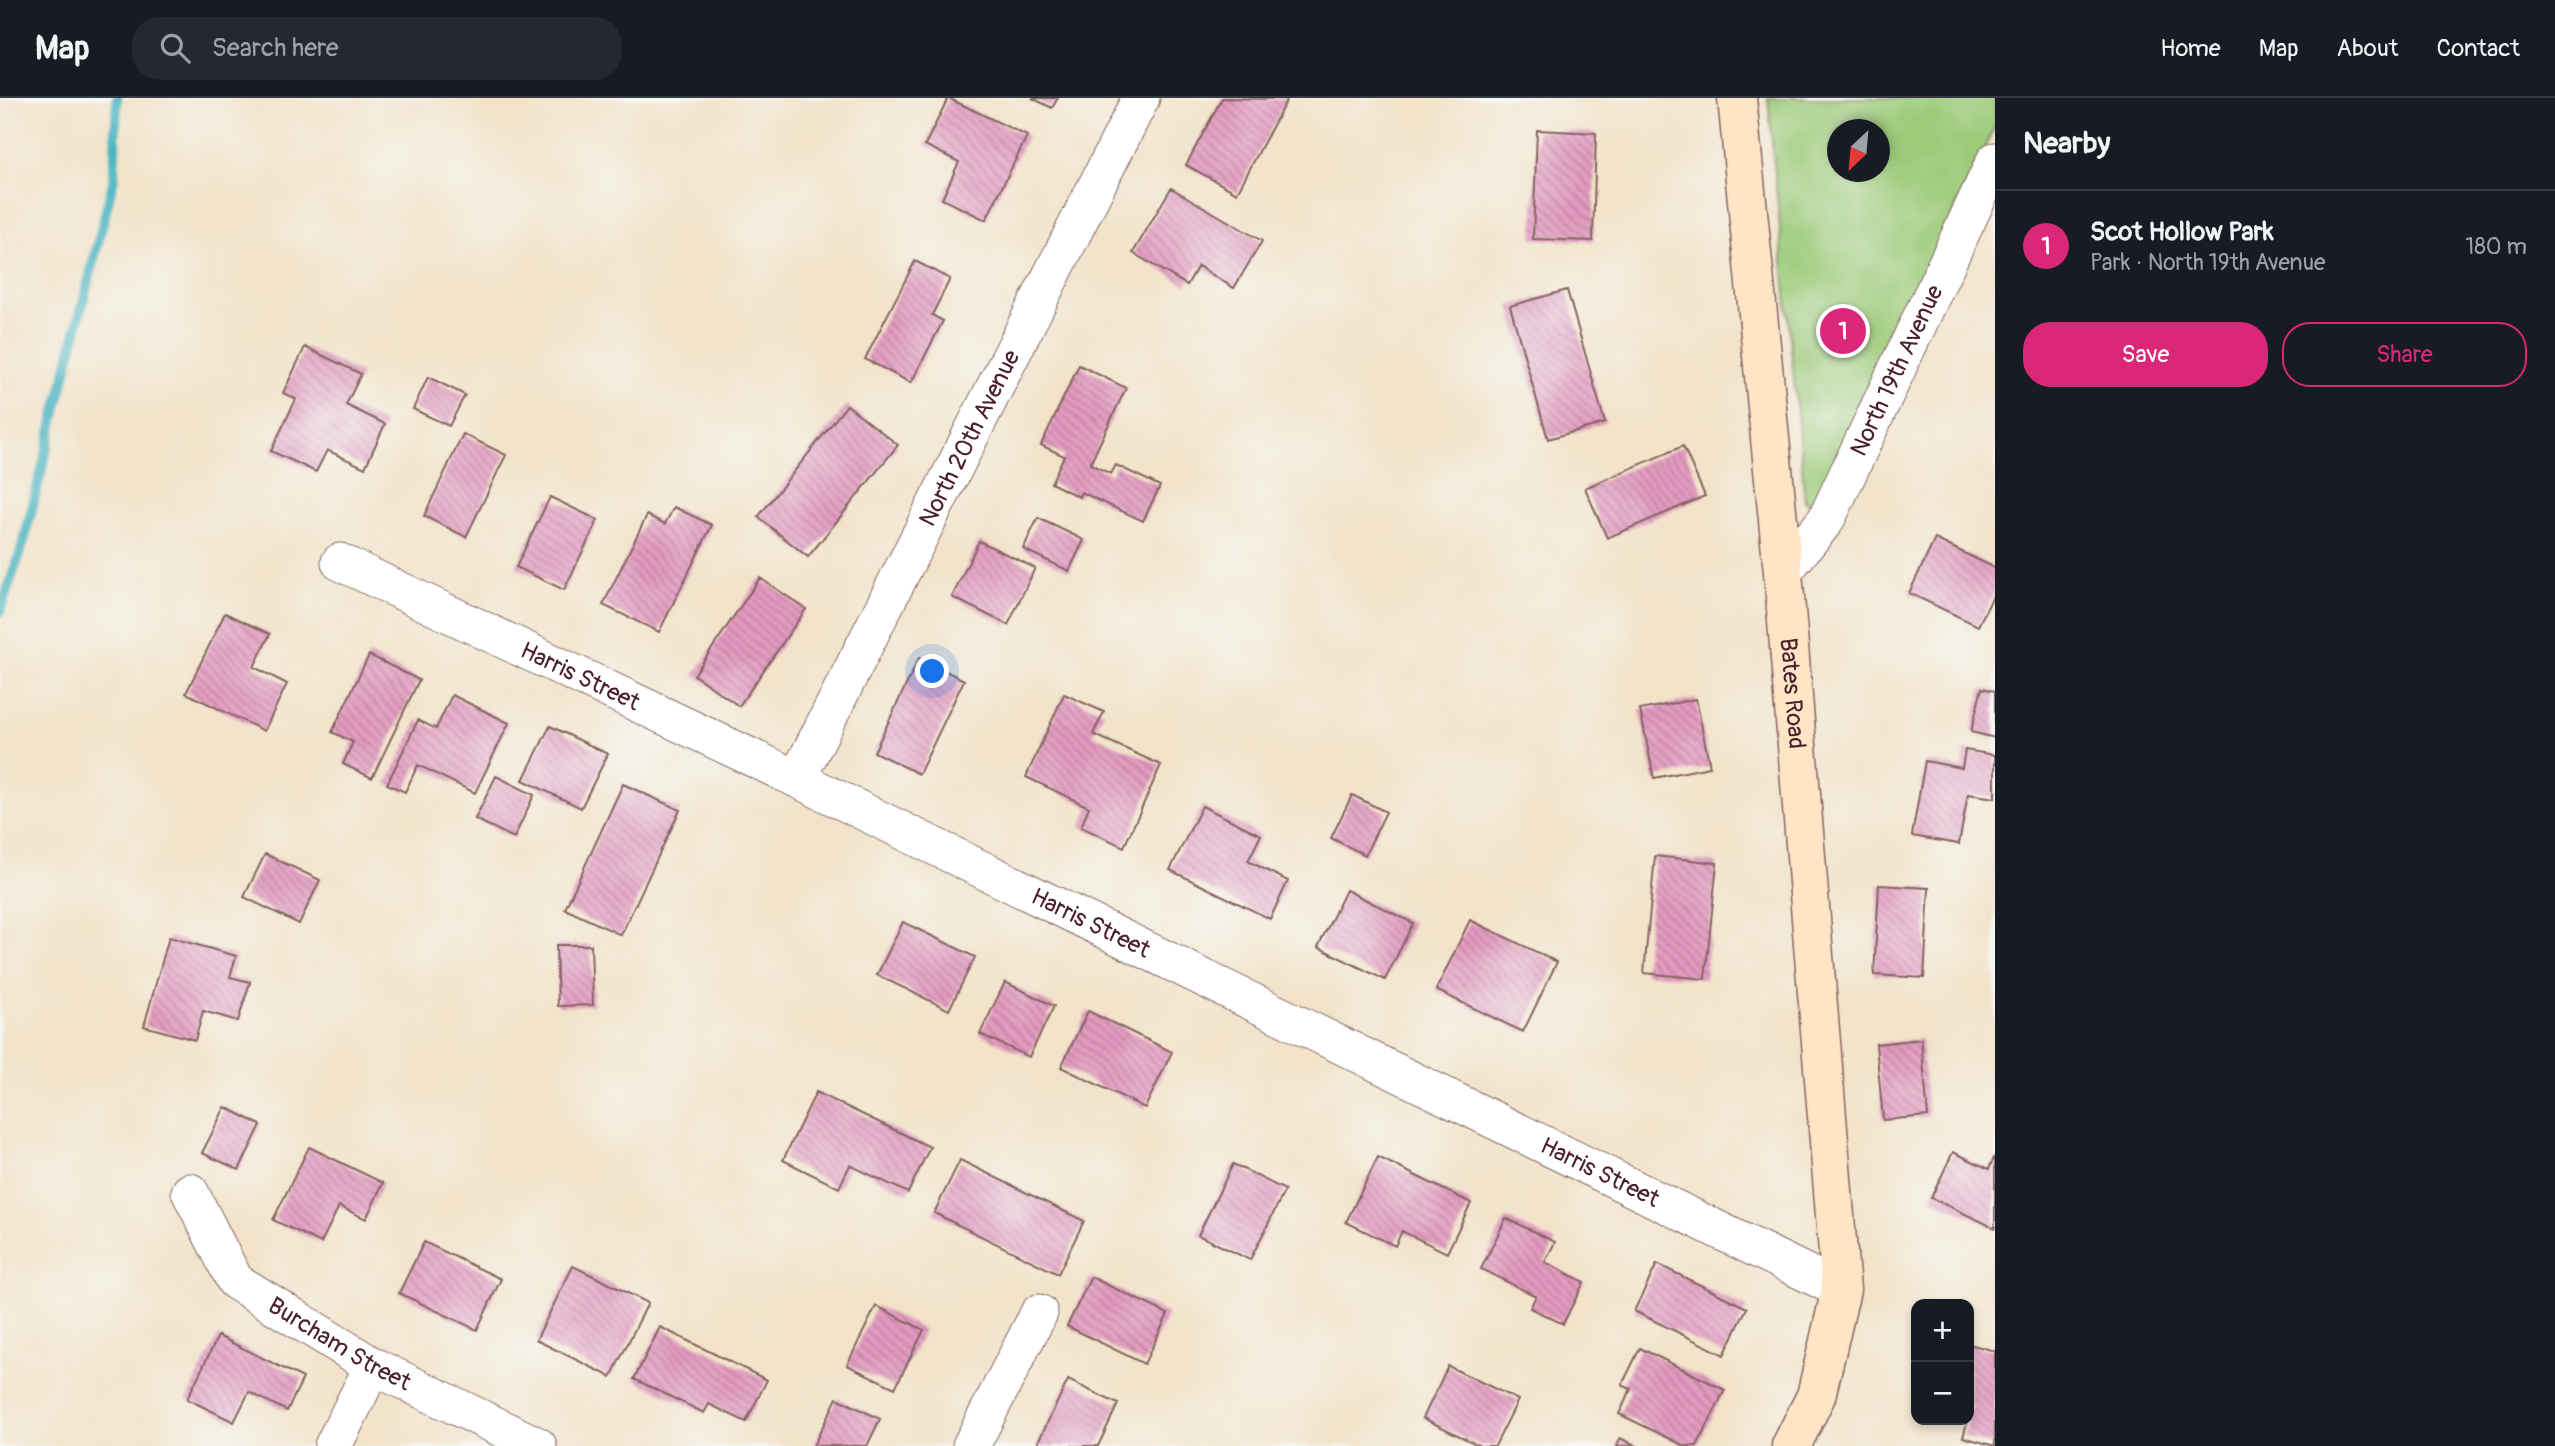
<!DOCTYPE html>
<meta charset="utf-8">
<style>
:root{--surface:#171b24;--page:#242831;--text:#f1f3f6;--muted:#9ea1a6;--line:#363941;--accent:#db2777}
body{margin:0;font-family:Pangolin,sans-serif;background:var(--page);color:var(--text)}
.controls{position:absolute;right:21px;bottom:21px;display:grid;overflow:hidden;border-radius:14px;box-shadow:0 4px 10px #0003}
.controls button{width:63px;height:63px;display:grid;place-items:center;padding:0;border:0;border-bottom:2px solid var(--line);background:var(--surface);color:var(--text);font:35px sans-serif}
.compass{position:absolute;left:1827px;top:21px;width:63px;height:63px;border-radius:50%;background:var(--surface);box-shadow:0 4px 10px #0003;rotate:206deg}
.you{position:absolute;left:933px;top:574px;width:24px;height:24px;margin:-18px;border:5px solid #fff;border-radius:50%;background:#1a73e8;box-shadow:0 0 0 10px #1a73e833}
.badge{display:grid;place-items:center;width:46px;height:46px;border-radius:50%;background:var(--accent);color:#fff;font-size:23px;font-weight:700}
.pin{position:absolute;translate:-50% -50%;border:4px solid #fff;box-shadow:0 2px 7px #0006}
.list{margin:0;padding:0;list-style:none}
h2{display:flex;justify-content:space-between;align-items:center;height:91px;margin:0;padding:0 28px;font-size:30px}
h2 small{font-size:23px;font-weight:400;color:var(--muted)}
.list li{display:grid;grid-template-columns:46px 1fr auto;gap:21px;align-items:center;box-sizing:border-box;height:112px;padding:0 28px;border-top:2px solid var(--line)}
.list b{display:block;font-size:26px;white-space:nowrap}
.list p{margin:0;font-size:23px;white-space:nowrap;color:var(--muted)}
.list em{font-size:23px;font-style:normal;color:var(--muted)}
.actions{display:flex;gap:14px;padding:21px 28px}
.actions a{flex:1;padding:16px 0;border:2px solid var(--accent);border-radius:28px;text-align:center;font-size:24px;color:var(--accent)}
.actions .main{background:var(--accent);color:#fff}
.icon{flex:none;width:38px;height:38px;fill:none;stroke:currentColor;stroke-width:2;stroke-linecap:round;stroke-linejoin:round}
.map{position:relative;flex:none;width:1995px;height:1348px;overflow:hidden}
header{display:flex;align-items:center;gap:42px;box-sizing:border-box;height:98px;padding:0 35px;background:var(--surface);border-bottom:2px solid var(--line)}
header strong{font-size:33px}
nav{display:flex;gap:38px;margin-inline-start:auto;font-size:24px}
.search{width:490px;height:63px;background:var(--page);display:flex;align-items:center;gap:18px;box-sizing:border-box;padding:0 24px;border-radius:28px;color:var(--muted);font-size:26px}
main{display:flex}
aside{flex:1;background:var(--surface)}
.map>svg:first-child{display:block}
</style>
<header>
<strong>Map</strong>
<div class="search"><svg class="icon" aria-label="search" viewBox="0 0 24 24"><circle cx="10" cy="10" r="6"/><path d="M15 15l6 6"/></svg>Search here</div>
<nav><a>Home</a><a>Map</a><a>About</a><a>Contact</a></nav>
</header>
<main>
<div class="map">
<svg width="1995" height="1348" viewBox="0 0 1995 1348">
<defs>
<pattern id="building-back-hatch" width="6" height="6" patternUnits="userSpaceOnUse" patternTransform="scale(1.75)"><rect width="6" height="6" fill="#e39bc1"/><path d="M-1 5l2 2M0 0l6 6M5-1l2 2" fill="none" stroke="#ba7e9d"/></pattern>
</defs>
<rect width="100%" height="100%" fill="#f6f6f2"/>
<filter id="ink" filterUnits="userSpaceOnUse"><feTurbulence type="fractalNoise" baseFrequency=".0143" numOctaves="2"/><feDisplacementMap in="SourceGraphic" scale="14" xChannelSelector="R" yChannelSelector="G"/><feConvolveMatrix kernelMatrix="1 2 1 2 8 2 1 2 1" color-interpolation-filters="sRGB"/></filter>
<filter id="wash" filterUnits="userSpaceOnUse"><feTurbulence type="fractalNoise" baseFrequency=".00686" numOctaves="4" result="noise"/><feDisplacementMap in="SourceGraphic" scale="28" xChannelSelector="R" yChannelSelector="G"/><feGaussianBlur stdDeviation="1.57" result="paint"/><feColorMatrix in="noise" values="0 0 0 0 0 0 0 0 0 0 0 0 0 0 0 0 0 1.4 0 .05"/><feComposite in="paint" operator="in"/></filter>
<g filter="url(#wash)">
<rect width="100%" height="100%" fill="#f2e3c9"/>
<!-- green -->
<path fill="#9bca78" stroke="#727452" stroke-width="2" fill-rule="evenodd" d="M 1768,0 L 1995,0 L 1995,28 L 1820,393 L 1814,402 L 1808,405 L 1805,403 ZM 1838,32 L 1880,32 L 1880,74 L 1838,74 Z"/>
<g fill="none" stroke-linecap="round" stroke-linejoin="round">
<!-- stream -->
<path stroke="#46b4c1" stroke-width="10" d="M 0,514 L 24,443 L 114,80 L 117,0"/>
</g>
<g id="blocks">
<!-- building -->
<path fill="url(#building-back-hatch)" d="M 948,0 L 1027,38 L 986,122 L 942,101 L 959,64 L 925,47 Z
M 1032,0 L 1058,0 L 1052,10 Z
M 1222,0 L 1287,1 L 1237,95 L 1186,67 Z
M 1537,32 L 1596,35 L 1593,143 L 1533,141 Z
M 1171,90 L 1262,143 L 1234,190 L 1198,168 L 1187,187 L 1133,155 Z
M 915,163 L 950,181 L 932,217 L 943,223 L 911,285 L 865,261 Z
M 1567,192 L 1605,325 L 1548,341 L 1510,208 Z
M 305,249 L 361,276 L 346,307 L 385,326 L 365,370 L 327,352 L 316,374 L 271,353 L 296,301 L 283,295 Z
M 1079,267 L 1126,290 L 1090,366 L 1111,376 L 1116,367 L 1160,388 L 1143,423 L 1081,394 L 1079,399 L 1051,385 L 1064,358 L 1041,347 Z
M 428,279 L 465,297 L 449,328 L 413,311 Z
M 847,307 L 898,347 L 808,459 L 758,419 Z
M 463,336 L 506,357 L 466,439 L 424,418 Z
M 1683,348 L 1705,398 L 1607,440 L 1585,390 Z
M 550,399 L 598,422 L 564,492 L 516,469 Z
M 674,409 L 712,427 L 659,534 L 603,507 L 647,417 L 665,426 Z
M 1038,420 L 1084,442 L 1069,473 L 1023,451 Z
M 1935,441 L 1995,470 L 1995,494 L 1978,528 L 1909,495 Z
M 979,443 L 1035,470 L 1008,527 L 952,499 Z
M 760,480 L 806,511 L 739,608 L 694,577 Z
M 225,515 L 270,536 L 254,569 L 287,586 L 264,633 L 186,595 Z
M 369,557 L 419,582 L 372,680 L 343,666 L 353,644 L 332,634 Z
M 919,560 L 964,582 L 919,676 L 874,654 Z
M 1982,590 L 1995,593 L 1995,640 L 1971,634 Z
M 1064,596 L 1104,614 L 1093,636 L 1161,667 L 1124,749 L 1081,729 L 1089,709 L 1026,679 Z
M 452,597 L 509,625 L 475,695 L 418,667 L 405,694 L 387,686 L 418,622 L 436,631 Z
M 1696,601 L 1710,669 L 1654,680 L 1640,612 Z
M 550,628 L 608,656 L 581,710 L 523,682 Z
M 1965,652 L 1995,657 L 1995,700 L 1968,696 L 1959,746 L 1912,738 L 1925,663 L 1962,670 Z
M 496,678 L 534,697 L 514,740 L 475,721 Z
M 623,686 L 680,712 L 621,837 L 565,811 Z
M 1352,697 L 1386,714 L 1365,757 L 1331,740 Z
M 1202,708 L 1261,737 L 1248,763 L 1288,783 L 1270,821 L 1170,772 Z
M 265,756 L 320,782 L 299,826 L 244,799 Z
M 1655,758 L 1717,765 L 1705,881 L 1644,875 Z
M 1879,787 L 1929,790 L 1924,880 L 1874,877 Z
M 1346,792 L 1413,825 L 1385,882 L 1318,849 Z
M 1470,822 L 1557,864 L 1523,934 L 1436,892 Z
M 903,824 L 975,859 L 949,912 L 877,877 Z
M 169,839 L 236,858 L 230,879 L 250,884 L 238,923 L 203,913 L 195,942 L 144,928 Z
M 556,847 L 591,847 L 593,907 L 558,908 Z
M 1005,884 L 1054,908 L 1029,959 L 980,936 Z
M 1088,913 L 1172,954 L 1145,1010 L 1061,969 Z
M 1921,941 L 1928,1018 L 1883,1022 L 1876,946 Z
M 816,994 L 930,1049 L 908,1095 L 850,1067 L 839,1090 L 783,1062 Z
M 225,1009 L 261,1027 L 239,1072 L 202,1055 Z
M 309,1049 L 383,1085 L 366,1121 L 339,1108 L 321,1145 L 273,1122 Z
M 1953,1054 L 1989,1071 L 1995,1058 L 1995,1130 L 1931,1100 Z
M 1378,1059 L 1471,1105 L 1447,1155 L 1402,1133 L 1395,1148 L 1346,1124 Z
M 960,1062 L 1084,1123 L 1058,1176 L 934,1115 Z
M 1233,1066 L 1285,1092 L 1250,1162 L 1198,1137 Z
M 1506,1120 L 1555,1144 L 1545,1164 L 1584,1184 L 1563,1226 L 1530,1210 L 1536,1198 L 1481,1171 Z
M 424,1144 L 501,1181 L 477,1232 L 399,1195 Z
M 1657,1166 L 1747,1210 L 1724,1257 L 1634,1213 Z
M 573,1168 L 648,1205 L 611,1279 L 536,1242 Z
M 1091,1179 L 1168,1216 L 1144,1266 L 1067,1228 Z
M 876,1208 L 924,1232 L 895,1290 L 847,1267 Z
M 660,1229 L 767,1282 L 746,1324 L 709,1306 L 704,1315 L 634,1281 Z
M 218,1238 L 303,1280 L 287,1313 L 249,1294 L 234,1324 L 187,1301 Z
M 1969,1246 L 1995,1253 L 1995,1348 L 1963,1339 L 1972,1307 L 1969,1306 Z
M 1640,1250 L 1725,1292 L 1697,1348 L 1685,1348 L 1619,1316 L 1631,1291 L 1622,1287 Z
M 1448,1268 L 1518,1302 L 1495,1348 L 1480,1348 L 1423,1320 Z
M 1068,1282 L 1118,1306 L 1098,1348 L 1036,1348 Z
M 837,1300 L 880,1321 L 867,1348 L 813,1348 Z
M 1620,1340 L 1637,1348 L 1617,1348 Z"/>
</g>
</g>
<g filter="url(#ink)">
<use href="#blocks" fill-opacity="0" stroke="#856462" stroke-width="2"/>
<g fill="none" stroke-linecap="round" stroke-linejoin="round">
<!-- street casing -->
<g stroke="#856462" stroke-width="39">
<g id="street">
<path id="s1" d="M 340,464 L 797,681 L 1841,1192"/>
<path id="s2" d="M 1783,474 L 1826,422 L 1995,63"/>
<path id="s3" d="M 797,681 L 1141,0"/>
<path id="s4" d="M 190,1094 L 235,1183 L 373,1268 L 538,1348"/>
<path d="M 333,1348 L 373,1268"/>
<path d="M 971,1348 L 1039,1215"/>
</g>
</g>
<!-- secondary casing -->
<g stroke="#856462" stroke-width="41">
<g id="secondary">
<path id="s5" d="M 1737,0 L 1783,474 L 1841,1192 L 1816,1298 L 1791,1348"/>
</g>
</g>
<!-- street -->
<use href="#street" stroke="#fff" stroke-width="37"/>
<!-- secondary -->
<use href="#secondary" stroke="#fde5c5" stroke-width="38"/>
</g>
</g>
<g text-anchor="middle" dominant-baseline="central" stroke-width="6" stroke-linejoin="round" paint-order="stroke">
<!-- street labels -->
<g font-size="24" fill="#4a1f2b" stroke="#f6f6f2">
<text stroke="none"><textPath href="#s2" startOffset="233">North 19th Avenue</textPath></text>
<text stroke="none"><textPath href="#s3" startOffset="382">North 20th Avenue</textPath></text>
<text stroke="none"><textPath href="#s1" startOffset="266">Harris Street</textPath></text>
<text stroke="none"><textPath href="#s5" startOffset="598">Bates Road</textPath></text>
<text stroke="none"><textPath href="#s1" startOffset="833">Harris Street</textPath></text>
<text stroke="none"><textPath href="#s1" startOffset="1400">Harris Street</textPath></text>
<text stroke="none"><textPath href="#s4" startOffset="222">Burcham Street</textPath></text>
</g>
</g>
</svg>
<div class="controls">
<button>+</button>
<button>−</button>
</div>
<svg class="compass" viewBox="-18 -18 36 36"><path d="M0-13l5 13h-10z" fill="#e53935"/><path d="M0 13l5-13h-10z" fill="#9ea1a6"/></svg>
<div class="you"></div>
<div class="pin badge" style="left:1843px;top:233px">1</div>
</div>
<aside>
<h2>Nearby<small></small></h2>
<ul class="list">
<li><span class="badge">1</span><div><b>Scot Hollow Park</b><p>Park · North 19th Avenue</p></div><em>180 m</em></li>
</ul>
<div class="actions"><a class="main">Save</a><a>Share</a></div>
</aside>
</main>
